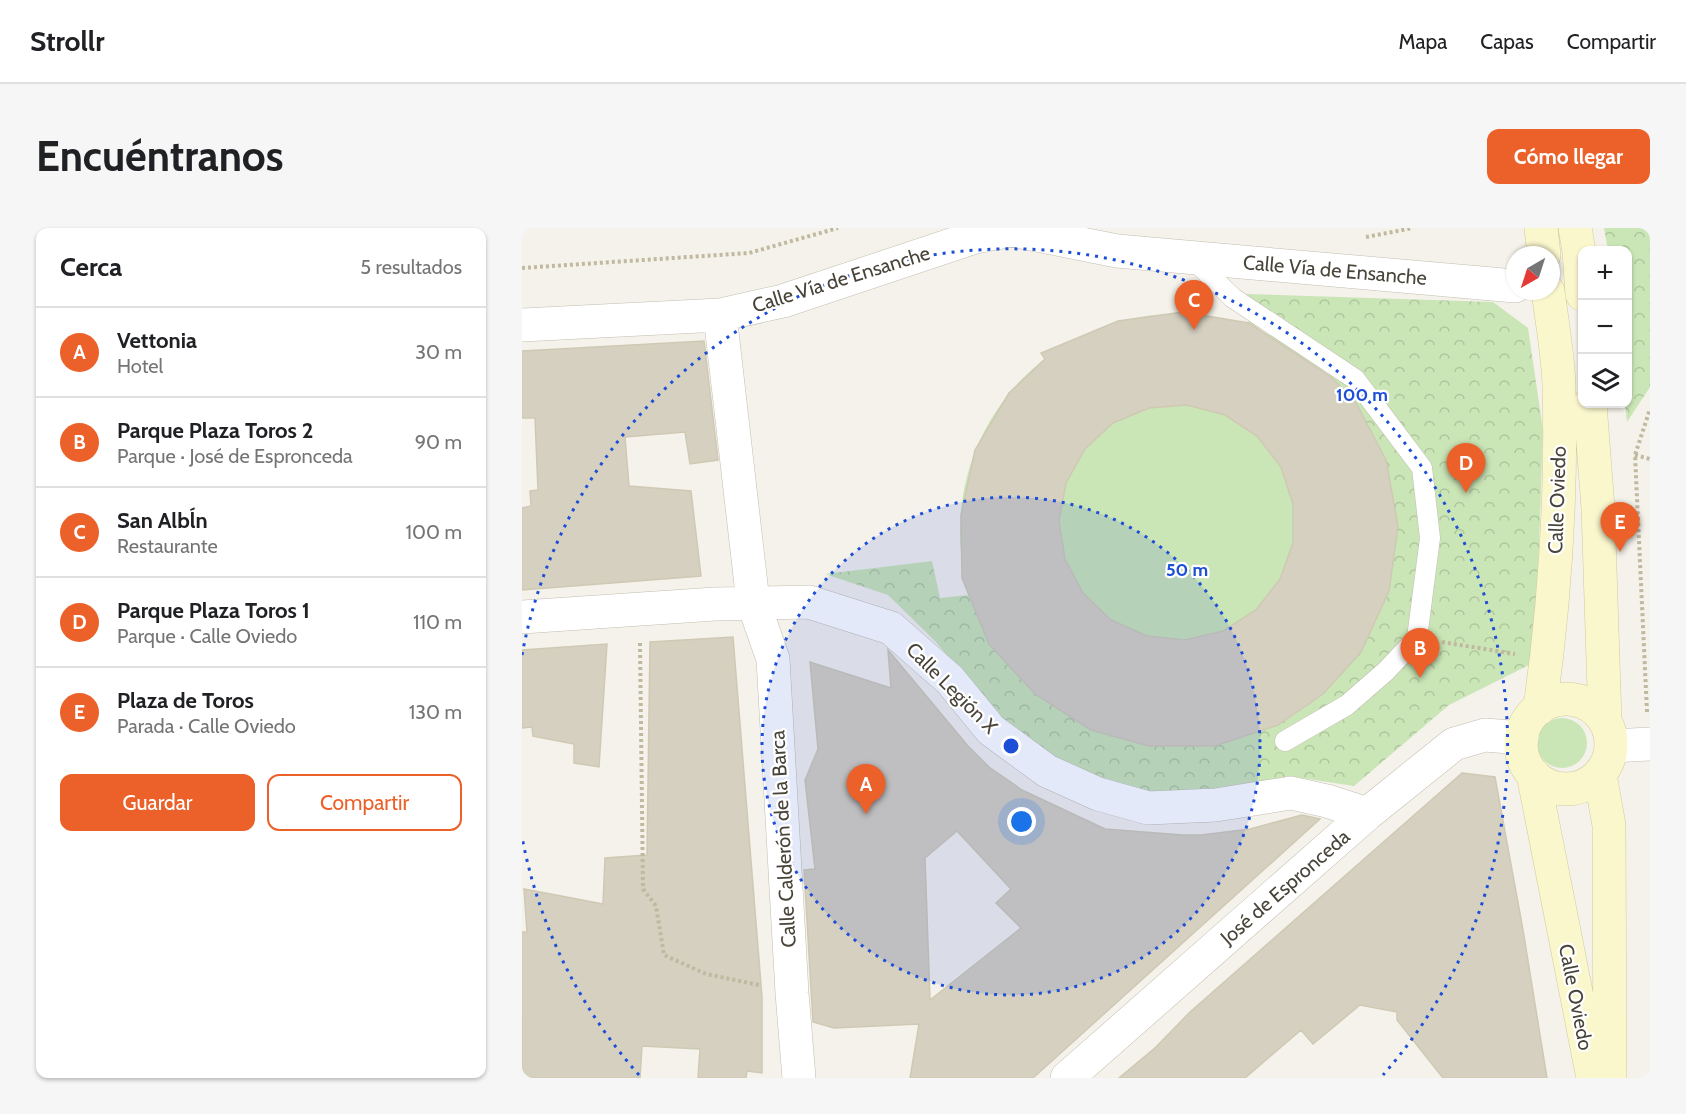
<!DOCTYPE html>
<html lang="es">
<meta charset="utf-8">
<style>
:root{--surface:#fff;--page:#f6f6f6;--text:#202124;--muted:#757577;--line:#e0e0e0;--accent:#ec6129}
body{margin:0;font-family:Cabin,sans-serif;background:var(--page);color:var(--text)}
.controls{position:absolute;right:18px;top:18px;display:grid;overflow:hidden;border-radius:12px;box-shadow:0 2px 4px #0004}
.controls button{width:54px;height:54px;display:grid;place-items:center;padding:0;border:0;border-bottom:2px solid var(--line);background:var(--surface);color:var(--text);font:30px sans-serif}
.compass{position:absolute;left:984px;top:18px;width:54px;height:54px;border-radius:50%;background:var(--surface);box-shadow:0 2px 4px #0004;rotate:219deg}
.you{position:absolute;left:500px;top:594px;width:21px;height:21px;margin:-15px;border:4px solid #fff;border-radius:50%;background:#1a73e8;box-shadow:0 0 0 9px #1a73e833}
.badge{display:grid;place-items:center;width:39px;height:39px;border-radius:50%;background:var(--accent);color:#fff;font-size:20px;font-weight:700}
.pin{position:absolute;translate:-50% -50px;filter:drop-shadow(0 2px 3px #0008)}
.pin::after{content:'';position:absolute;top:32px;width:21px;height:18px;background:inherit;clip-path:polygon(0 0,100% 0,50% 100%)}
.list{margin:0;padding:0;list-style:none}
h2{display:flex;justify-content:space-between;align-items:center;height:78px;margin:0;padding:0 24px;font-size:26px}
h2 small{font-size:20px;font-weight:400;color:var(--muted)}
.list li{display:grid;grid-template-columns:39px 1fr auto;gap:18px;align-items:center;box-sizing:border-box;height:90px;padding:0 24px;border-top:2px solid var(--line)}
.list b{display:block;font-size:22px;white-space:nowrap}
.list p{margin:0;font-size:20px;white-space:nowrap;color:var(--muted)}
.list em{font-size:20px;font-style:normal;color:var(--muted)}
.actions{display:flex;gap:12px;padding:18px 24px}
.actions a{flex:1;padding:14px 0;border:2px solid var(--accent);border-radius:12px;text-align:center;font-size:21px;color:var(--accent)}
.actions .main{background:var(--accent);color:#fff}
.icon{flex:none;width:33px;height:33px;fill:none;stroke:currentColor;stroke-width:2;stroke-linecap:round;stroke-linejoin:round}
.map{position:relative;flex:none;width:1128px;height:850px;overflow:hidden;border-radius:12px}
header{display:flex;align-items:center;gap:36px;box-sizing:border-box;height:84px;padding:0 30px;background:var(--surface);border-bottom:2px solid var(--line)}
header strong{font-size:28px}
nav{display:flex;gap:33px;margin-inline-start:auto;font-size:21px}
.intro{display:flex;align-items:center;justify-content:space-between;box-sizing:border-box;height:144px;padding:0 36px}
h1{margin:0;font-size:42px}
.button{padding:15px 27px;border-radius:12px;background:var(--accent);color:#fff;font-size:21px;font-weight:700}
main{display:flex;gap:36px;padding:0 36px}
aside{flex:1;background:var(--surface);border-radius:12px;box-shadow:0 2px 4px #0004}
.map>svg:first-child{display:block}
</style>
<header>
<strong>Strollr</strong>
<nav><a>Mapa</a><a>Capas</a><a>Compartir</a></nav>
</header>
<div class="intro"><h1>Encuéntranos</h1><a class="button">Cómo llegar</a></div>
<main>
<aside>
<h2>Cerca<small>5 resultados</small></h2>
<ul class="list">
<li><span class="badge">A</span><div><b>Vettonia</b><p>Hotel</p></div><em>30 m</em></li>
<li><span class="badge">B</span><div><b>Parque Plaza Toros 2</b><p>Parque · José de Espronceda</p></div><em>90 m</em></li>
<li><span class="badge">C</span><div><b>San Albĺn</b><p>Restaurante</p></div><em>100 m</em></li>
<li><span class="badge">D</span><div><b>Parque Plaza Toros 1</b><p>Parque · Calle Oviedo</p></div><em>110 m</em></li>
<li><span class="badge">E</span><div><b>Plaza de Toros</b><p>Parada · Calle Oviedo</p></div><em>130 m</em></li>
</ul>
<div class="actions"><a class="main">Guardar</a><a>Compartir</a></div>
</aside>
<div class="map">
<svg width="1128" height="850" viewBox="0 0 1128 850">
<defs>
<pattern id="forest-crowns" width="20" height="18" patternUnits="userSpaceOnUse" patternTransform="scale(1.5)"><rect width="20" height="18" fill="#cae5b6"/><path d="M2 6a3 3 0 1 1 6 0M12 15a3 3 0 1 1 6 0" fill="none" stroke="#afc69d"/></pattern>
</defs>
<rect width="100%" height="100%" fill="#f4f2ea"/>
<!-- grass -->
<path fill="#cae5b6" d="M438 303a217 217 0 1 1 434 0a217 217 0 1 1-434 0Z
M1015 515a25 25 0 1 1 50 0a25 25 0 1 1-50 0Z"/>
<!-- forest -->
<path fill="url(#forest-crowns)" d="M 1082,0 L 1128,0 L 1128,159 L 1105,194 L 1103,176 L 1106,176 L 1106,22 L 1086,22 Z
M 723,66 L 971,74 L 1006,100 L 1021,202 L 1013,434 L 927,477 L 832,558 L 766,548 L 699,564 L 640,567 L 574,553 L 484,500 L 414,414 L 366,367 L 303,346 L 410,333 L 418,370 L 447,367 L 467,416 L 513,466 L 569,502 L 627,518 L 693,518 L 756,497 L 801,466 L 839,424 L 867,363 L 876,298 L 833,173 L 786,126 L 727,95 Z"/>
<!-- building -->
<path fill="#d5d0c0" stroke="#cfc9b4" stroke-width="1.5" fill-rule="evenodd" d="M 661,84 L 727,95 L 809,149 L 833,173 L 864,232 L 876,298 L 867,363 L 839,424 L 801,466 L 756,497 L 693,518 L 627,518 L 569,502 L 513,466 L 467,416 L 440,350 L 439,287 L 453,222 L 487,165 L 523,131 L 519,125 L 596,93 ZM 665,177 L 703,187 L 735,208 L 759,239 L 771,276 L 771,315 L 758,351 L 734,382 L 701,403 L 663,412 L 625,408 L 589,392 L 561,365 L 543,331 L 537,293 L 544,255 L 563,221 L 591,195 L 627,180 Z
M 182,113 L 196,232 L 168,236 L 163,204 L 103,209 L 107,258 L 169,263 L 179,348 L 0,362 L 0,280 L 9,278 L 8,263 L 16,262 L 13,190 L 0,190 L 0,123 Z
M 211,409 L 240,769 L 240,845 L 225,843 L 224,850 L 176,850 L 178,821 L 120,818 L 118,850 L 0,850 L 0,704 L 5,704 L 2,661 L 81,676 L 83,630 L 125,627 L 128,414 Z
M 85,416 L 77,539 L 52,535 L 52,516 L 11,508 L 10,499 L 0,500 L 0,422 Z
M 366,422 L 446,518 L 467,539 L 500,562 L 583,601 L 661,607 L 679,607 L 728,601 L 780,587 L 798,591 L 511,850 L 388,850 L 397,796 L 312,800 L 291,794 L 282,642 L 293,641 L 283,552 L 296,521 L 288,434 L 369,460 ZM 435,603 L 489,661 L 474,675 L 499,700 L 408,772 L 403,630 Z
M 940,545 L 973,549 L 1001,702 L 1025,850 L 921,850 L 875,792 L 875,784 L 838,777 L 791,816 L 779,802 L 723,850 L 597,850 L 634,819 L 668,784 Z"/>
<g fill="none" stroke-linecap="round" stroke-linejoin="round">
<!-- service casing -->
<g stroke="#c2beb0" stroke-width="21">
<path id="service" d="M 669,29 L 711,70 L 833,151 L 900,240 L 908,310 L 895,410 L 864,443 L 825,477 L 763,513"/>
</g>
<!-- minor casing -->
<g stroke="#c2beb0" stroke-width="34">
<path id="minor" d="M 198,87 L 231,374 L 251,431 L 270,765 L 277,850
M 0,97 L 198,87 L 261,73 L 453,9 L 490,2 L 595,23 L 993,58
M 0,389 L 193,376 L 287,374 L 369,400 L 428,452 L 469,502 L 525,543 L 576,566 L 626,580 L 694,577 L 769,565 L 805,573 L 845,586
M 1090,518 L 1128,516
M 545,850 L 845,586 L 932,516 L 963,507 L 1000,510"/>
</g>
<!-- secondary casing -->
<g stroke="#d1ca9d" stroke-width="34">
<path id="secondary" d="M 1019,0 L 1022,27
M 1053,0 L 1057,23 L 1060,66
M 1068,176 L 1076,280 L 1083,493
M999 516a45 45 0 1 1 90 0a45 45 0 1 1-90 0Z
M 1018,480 C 1033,373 1040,266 1037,158 C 1036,126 1030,94 1026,63
M 1011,546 L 1071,850
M 1078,547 L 1087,597 L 1088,850"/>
</g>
<!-- path -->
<path stroke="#c0b99f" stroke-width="4" stroke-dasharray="3 3" stroke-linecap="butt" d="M 844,9 L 891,0
M 0,40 L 227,25 L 316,0
M 1113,227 L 1128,231
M 920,414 L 993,426
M 118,415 L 121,661 L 134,678 L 142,727 L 184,746 L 237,757
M 1125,484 L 1113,227 L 1128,181"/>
<!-- service -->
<use href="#service" stroke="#fff" stroke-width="20"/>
<!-- minor -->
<use href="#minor" stroke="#fff" stroke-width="33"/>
<!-- secondary -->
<use href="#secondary" stroke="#fbf7cd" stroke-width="33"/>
</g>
<!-- distance rings -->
<circle cx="489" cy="518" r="249" fill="#1d4ed8" fill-opacity=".12"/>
<g fill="none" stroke="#1d4ed8" stroke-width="3" stroke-dasharray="3 6">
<circle cx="489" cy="518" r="249"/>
<path d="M117 847A497 497 0 0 1 0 609M0 427A497 497 0 1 1 861 847"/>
</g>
<g text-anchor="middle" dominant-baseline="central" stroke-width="4.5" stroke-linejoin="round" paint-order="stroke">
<!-- street labels -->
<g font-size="20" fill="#484439" stroke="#fff">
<text transform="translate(813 42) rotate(5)">Calle Vía de Ensanche</text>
<text transform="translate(319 51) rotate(-17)">Calle Vía de Ensanche</text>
<text transform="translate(1035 272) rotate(-88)">Calle Oviedo</text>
<text transform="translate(430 460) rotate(45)">Calle Legión X</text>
<text transform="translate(261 611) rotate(-93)">Calle Calderón de la Barca</text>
<text transform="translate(763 659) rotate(-41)">José de Espronceda</text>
<text transform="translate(1054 769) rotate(79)">Calle Oviedo</text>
</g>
</g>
<circle cx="489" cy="518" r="9" fill="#1d4ed8" stroke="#fff" stroke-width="3"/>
<g font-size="18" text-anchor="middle" font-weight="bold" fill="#1d4ed8" stroke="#fff" stroke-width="4.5" stroke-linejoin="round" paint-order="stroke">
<text x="840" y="173">100 m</text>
<text x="665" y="348">50 m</text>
</g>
</svg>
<div class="controls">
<button>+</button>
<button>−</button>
<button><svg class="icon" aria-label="layers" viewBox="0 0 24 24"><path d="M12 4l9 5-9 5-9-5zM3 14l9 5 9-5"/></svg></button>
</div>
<svg class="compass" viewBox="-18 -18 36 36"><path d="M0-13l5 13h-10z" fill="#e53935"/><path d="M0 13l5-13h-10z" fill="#757577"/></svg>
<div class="you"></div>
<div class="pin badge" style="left:344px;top:586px">A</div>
<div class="pin badge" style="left:898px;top:450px">B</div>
<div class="pin badge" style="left:672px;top:102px">C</div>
<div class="pin badge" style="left:944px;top:265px">D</div>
<div class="pin badge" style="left:1098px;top:324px">E</div>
</div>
</main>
